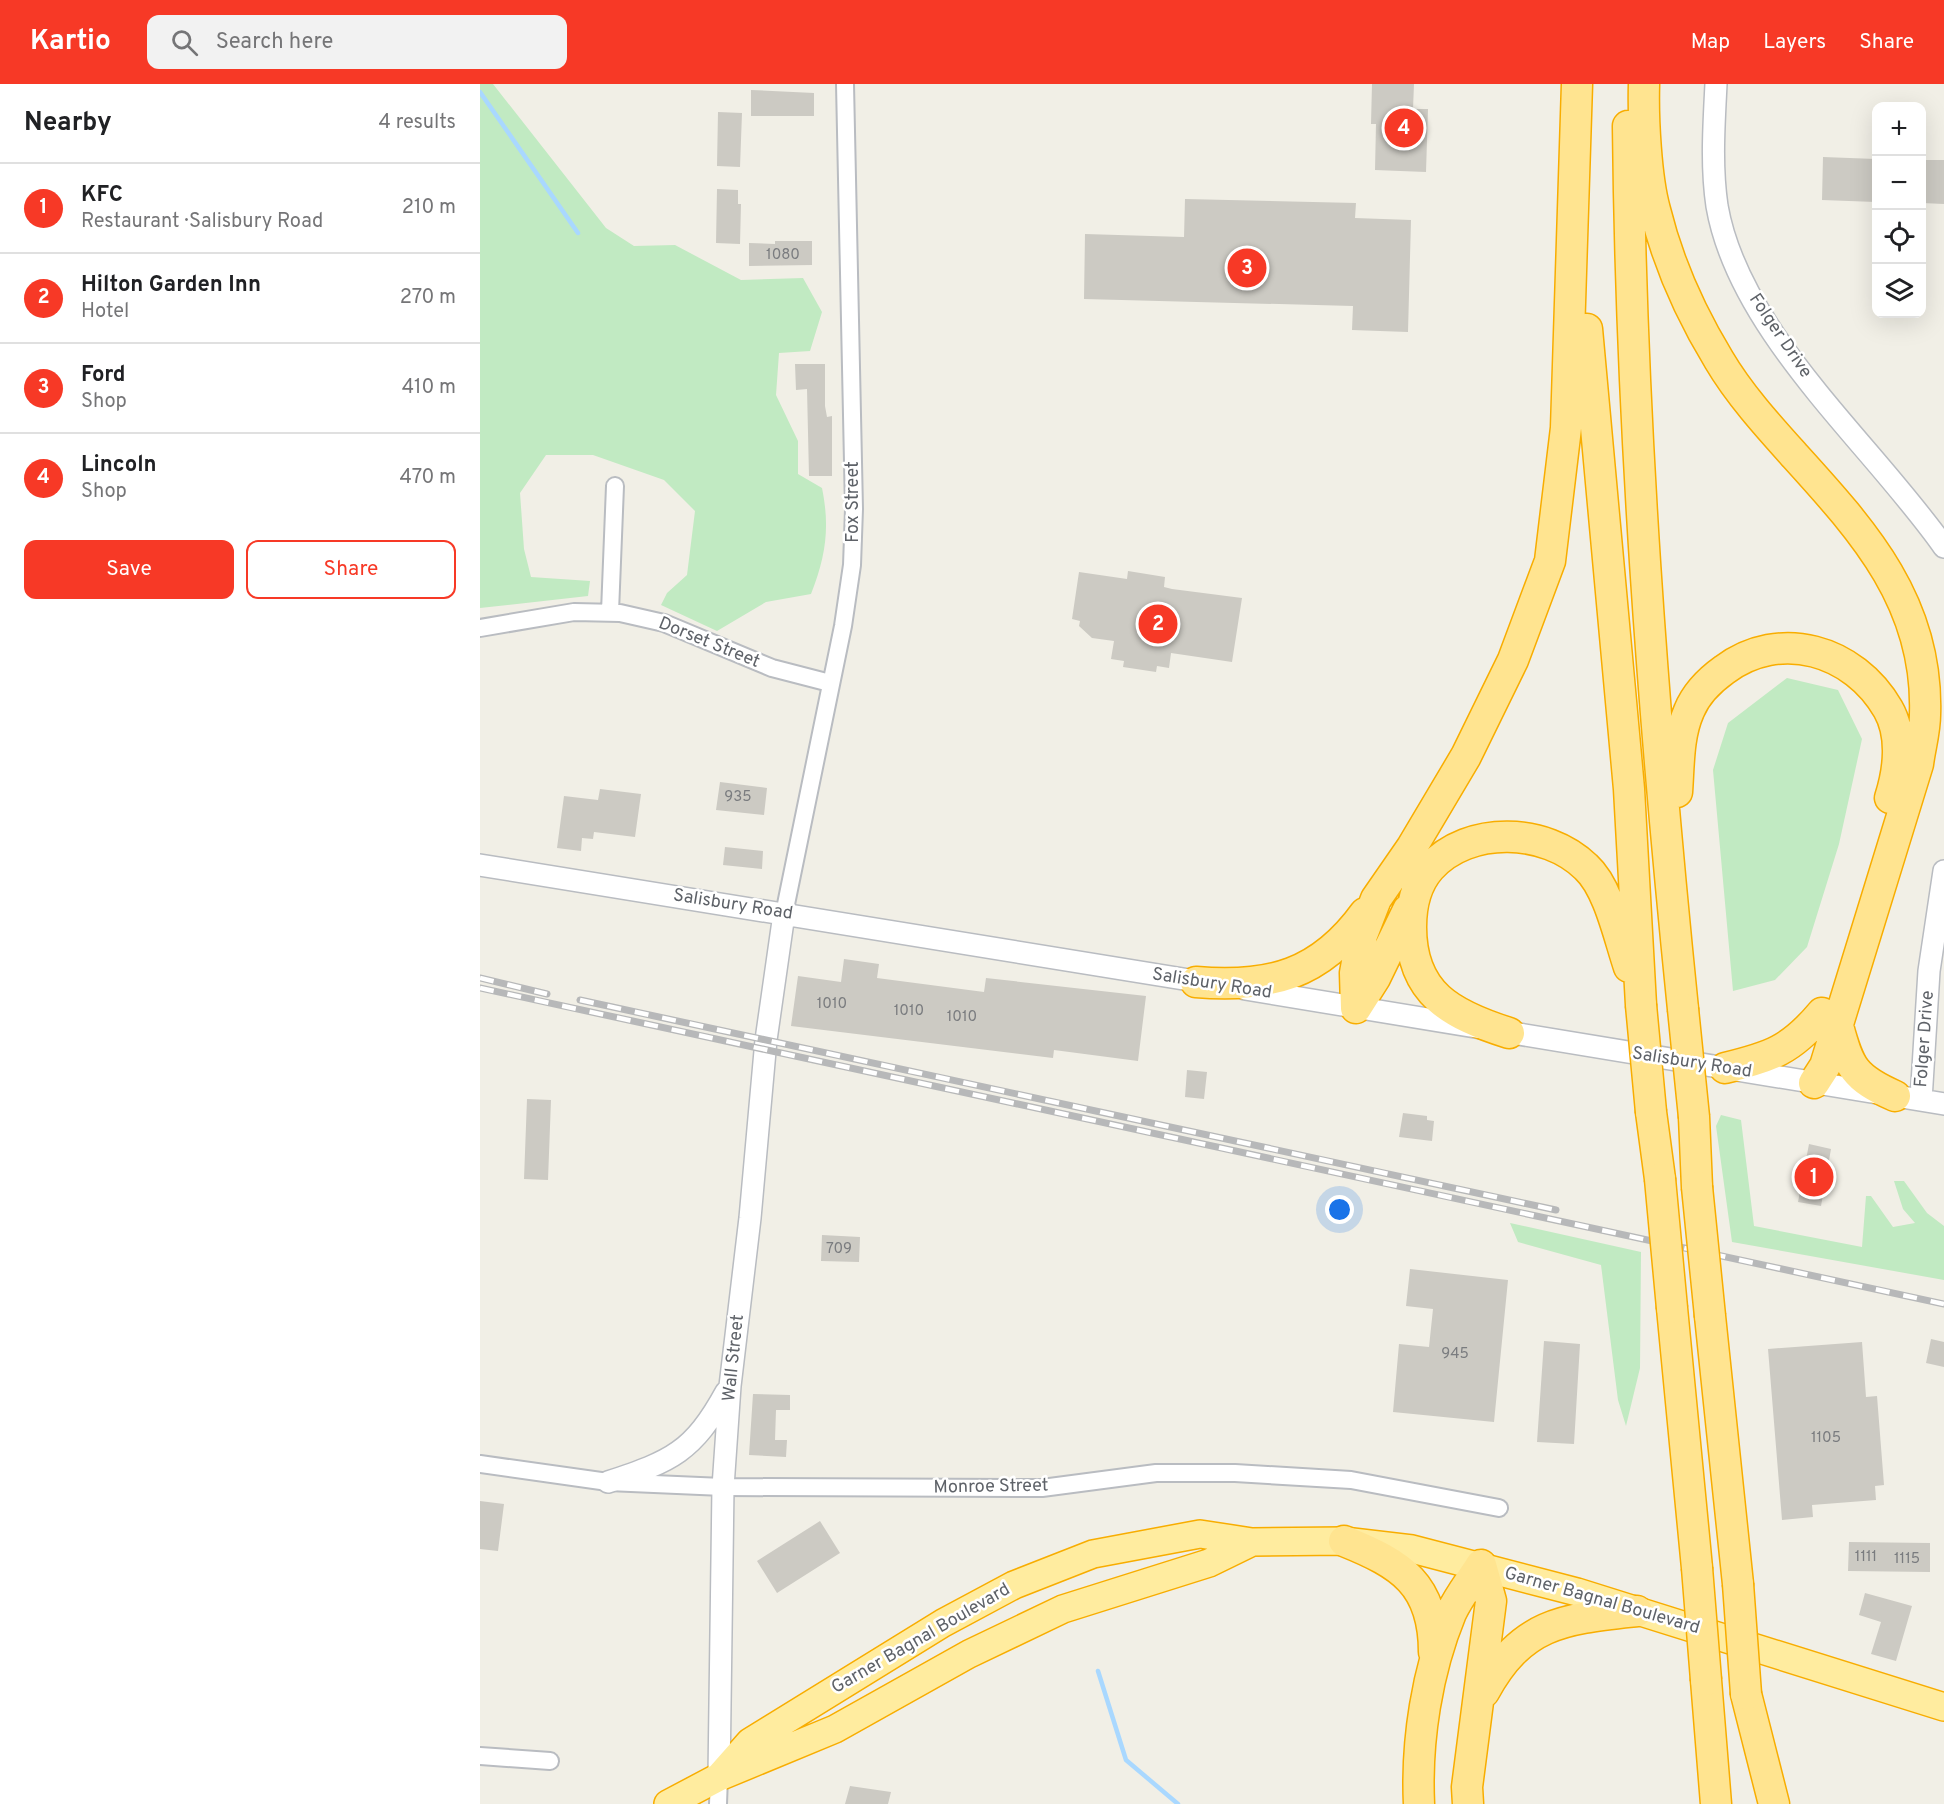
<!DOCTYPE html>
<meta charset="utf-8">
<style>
:root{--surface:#fff;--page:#f2f2f2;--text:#202124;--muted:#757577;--line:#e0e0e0;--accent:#f73926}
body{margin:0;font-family:Overpass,sans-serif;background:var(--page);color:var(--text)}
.controls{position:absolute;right:18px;top:18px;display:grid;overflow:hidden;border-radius:12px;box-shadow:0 6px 24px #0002}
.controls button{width:54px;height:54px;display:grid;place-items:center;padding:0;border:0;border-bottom:2px solid var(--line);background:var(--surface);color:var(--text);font:30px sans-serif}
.you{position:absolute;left:860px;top:1126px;width:21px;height:21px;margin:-15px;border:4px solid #fff;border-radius:50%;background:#1a73e8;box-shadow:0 0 0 9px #1a73e833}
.badge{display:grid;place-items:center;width:39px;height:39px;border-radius:50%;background:var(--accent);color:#fff;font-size:20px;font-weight:700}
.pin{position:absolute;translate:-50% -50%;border:3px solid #fff;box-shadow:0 2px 6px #0006}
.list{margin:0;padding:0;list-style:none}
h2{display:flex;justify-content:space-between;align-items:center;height:78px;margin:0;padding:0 24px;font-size:26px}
h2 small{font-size:20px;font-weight:400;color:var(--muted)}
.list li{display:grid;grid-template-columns:39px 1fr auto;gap:18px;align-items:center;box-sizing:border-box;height:90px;padding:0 24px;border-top:2px solid var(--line)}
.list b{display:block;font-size:22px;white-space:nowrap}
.list p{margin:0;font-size:20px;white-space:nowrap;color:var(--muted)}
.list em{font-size:20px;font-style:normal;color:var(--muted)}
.actions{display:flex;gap:12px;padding:18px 24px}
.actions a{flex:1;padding:14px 0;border:2px solid var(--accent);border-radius:12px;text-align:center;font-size:21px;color:var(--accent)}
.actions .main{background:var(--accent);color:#fff}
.icon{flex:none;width:33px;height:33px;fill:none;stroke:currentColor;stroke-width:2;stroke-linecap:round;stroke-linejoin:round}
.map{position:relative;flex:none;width:1464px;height:1720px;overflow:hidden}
header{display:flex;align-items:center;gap:36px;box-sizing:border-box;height:84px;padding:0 30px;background:var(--accent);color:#fff}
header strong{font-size:28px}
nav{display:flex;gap:33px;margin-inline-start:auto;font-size:21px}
.search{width:420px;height:54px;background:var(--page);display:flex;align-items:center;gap:15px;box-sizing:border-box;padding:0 21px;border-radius:12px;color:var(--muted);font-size:22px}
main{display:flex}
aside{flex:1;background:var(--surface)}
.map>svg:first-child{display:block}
</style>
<header>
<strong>Kartio</strong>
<div class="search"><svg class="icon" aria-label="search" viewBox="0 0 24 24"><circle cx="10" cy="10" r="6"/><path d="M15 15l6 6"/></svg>Search here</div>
<nav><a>Map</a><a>Layers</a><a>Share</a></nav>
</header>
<main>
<aside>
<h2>Nearby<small>4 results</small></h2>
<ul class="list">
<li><span class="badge">1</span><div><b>KFC</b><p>Restaurant · Salisbury Road</p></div><em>210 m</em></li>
<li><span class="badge">2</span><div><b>Hilton Garden Inn</b><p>Hotel</p></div><em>270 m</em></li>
<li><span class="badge">3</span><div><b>Ford</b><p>Shop</p></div><em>410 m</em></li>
<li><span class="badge">4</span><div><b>Lincoln</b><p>Shop</p></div><em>470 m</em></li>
</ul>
<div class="actions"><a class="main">Save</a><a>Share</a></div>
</aside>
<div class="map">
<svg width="1464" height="1720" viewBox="0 0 1464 1720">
<rect width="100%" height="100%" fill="#f1efe6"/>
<!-- green -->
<path fill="#c1eac2" d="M 0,0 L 13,0 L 126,144 L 154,162 L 195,161 L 261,196 L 323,194 L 342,228 L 330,267 L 299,269 L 296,311 L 318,357 L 318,390 L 342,404 C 350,443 346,472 331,510 L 286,518 L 237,547 L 181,521 L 187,509 L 207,491 L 215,427 L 184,396 L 113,371 L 66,371 L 40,409 L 44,465 L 51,493 L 110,497 L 108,512 L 0,524 Z
M 1307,594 L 1358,606 L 1382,655 L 1359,760 L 1327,863 L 1295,896 L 1253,907 L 1233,686 L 1248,639 Z
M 1241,1031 L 1261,1036 L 1274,1142 L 1382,1163 L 1386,1112 L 1391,1112 L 1413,1143 L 1435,1139 L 1423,1125 L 1414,1097 L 1424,1097 L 1447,1129 L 1464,1142 L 1464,1196 L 1252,1158 L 1236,1042 Z
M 1030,1139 L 1161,1168 L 1160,1284 L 1146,1342 L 1138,1316 L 1121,1181 L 1038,1158 Z"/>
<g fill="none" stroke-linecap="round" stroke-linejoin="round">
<!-- stream -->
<path stroke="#a9d8ff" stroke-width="4.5" d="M 0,8 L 98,149
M 618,1587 L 646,1676 L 698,1720"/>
</g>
<!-- building -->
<path fill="#cccac3" d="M 892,0 L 934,0 L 933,25 L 948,25 L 946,88 L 895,86 L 896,40 L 891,40 Z
M 271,6 L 334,9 L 334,32 L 271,32 Z
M 238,28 L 262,29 L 260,83 L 237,82 Z
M 1343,73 L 1396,75 L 1396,118 L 1342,116 Z
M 1442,76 L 1464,76 L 1464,120 L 1442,119 Z
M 237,105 L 258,106 L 258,120 L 261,120 L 260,160 L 236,159 Z
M 705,115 L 876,119 L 875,134 L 931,136 L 928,248 L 872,246 L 873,222 L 604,215 L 605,150 L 704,153 Z
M 295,157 L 332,157 L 332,181 L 269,182 L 269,159 L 295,160 Z
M 315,280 L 345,280 L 345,322 L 347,333 L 352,332 L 352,392 L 329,392 L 327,305 L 316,306 Z
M 648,487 L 685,493 L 684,503 L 692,505 L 762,514 L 752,578 L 691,569 L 689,584 L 677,582 L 676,588 L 643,583 L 644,577 L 631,575 L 634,557 L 612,554 L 599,542 L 600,537 L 592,535 L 599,488 L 647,495 Z
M 240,698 L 287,704 L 284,731 L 236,726 Z
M 120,705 L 161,710 L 155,753 L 114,748 L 113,755 L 102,754 L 101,767 L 77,764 L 84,712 L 118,716 Z
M 245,763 L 283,767 L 282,785 L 243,781 Z
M 364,875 L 399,880 L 397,894 L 504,908 L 506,894 L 666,912 L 658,977 L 574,966 L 573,974 L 311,942 L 318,892 L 361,898 Z
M 707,986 L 727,988 L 724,1015 L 705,1013 Z
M 47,1015 L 71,1016 L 68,1096 L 44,1095 Z
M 923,1029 L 947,1032 L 947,1036 L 954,1037 L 952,1057 L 919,1053 Z
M 1329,1060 L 1351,1065 L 1341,1122 L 1318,1118 Z
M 342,1151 L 380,1153 L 379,1178 L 341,1177 Z
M 930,1185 L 1028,1196 L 1014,1338 L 913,1328 L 919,1260 L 949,1263 L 953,1225 L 926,1222 Z
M 1451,1255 L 1464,1258 L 1464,1283 L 1446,1279 Z
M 1064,1257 L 1100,1260 L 1094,1360 L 1057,1358 Z
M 1382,1258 L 1386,1313 L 1397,1312 L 1404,1401 L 1395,1402 L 1396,1416 L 1332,1421 L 1333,1433 L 1302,1436 L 1288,1265 Z
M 273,1310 L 310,1311 L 310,1326 L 296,1326 L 295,1356 L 307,1356 L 306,1373 L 269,1371 Z
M 0,1417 L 24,1420 L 18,1467 L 0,1465 Z
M 340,1437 L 360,1469 L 297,1509 L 277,1477 Z
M 1369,1458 L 1450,1459 L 1450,1488 L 1368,1487 Z
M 1385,1509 L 1432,1522 L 1416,1577 L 1391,1570 L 1401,1538 L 1379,1531 Z
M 370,1702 L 411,1708 L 408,1720 L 365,1720 Z"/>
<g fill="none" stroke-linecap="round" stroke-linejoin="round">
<!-- minor casing -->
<g stroke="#b9bcc1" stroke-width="20">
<path id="minor" d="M 130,528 L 135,402
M 0,544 L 94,528 L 140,529 L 184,539 L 292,584 L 350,599
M 304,830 L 363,542 L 372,481 L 374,425 L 365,0
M 0,1380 L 128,1398 L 243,1403 L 562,1404 L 676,1389 L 755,1389 L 871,1396 L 1019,1424
M 0,1672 L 70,1677
M 238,1720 L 239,1693"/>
</g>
<!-- tertiary casing -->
<g stroke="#b9bcc1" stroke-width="24">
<path id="tertiary" d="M 1236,0 C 1234,40 1231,82 1237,122 C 1259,249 1392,360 1464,463
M 0,781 L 728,899
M 765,905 L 1464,1020
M 1441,1016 L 1449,887 L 1464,787
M 128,1398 C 192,1377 213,1368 246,1308
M 239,1693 L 243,1403 L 250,1302 L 270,1134 L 286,956 L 304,830"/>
</g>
<!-- trunk casing -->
<g stroke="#f8ad00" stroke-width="30">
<path id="trunk" d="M 239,1693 L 270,1658 L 463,1539 L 534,1501 L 613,1470 L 720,1450 L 772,1458 L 864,1457 L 932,1465 L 1097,1508 L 1464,1623
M 188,1720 L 239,1693 L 355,1645 L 489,1570 L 583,1525 L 729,1479 L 772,1458"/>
</g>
<!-- motorway casing -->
<g stroke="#f8ad00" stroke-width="33">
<path id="motorway" d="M 1164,0 C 1163,34 1166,94 1175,126 C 1188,179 1211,230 1239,276 C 1259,310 1288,342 1315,372 C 1385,449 1449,520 1445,631 C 1445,647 1440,664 1438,680 L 1345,982 L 1334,999
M 1148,42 C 1151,337 1173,631 1203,925
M 1107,245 L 1149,705 L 1161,921
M 1197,708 C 1199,681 1198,652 1209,627 C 1216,610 1230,596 1244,586 C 1300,544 1374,566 1408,625 C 1423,651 1419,686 1410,714
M 716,898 C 790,904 840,891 885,829
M 876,924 L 875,889 L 882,851 L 896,815 L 932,763 L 986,672 L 1033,576 L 1070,477 L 1086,344 L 1097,0
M 876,924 L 895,894 L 928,826
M 1358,942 C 1369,983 1374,994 1415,1012
M 1029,949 C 972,931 931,910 931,843 C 931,823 936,800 950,784 C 989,741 1066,744 1106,783 C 1129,804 1139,854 1149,883
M 1245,984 C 1291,973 1311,966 1342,929
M 1171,1028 L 1180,1095
M 1214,1033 L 1217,1103
M 1192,1224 L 1217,1484
M 1230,1232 L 1258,1500
M 864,1457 C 921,1480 954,1500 954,1568
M 1226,1596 L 1236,1720
M 1004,1608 C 1042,1538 1084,1535 1157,1527
M 1266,1610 L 1294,1720
M 939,1720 C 936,1657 947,1587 971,1529 C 979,1512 991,1497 1001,1481
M 988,1720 L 987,1703 L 1011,1517 L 1001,1481"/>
</g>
<!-- minor -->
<use href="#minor" stroke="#fff" stroke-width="16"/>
<!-- tertiary -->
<use href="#tertiary" stroke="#fff" stroke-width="21"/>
<!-- trunk -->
<use href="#trunk" stroke="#ffec9f" stroke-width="27"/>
<!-- motorway -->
<use href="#motorway" stroke="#ffe490" stroke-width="30"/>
<!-- rail casing -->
<g stroke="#b7b8b9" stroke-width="7">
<path id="rail" d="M 0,894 L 67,910
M 0,904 L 1464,1220
M 100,916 L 1076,1126"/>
</g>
<!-- rail -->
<use href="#rail" stroke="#fff" stroke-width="4.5" stroke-dasharray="14" stroke-linecap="butt"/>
<!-- motorway-bridge casing -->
<g stroke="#f8ad00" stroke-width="33" stroke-linecap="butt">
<path id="motorway-bridge" d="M 1161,921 L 1171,1028
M 1203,925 L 1214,1033
M 1180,1095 L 1192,1224
M 1217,1103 L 1230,1232
M 1217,1484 L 1226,1596
M 1258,1500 L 1266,1610"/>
</g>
<!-- motorway-bridge -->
<use href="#motorway-bridge" stroke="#ffe490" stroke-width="30"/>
</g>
<g text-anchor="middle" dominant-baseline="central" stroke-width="5" stroke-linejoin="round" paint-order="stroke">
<!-- number labels -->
<g font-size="15" fill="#7a7c7f">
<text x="303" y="171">1080</text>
<text x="258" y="713">935</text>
<text x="352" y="920">1010</text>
<text x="429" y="927">1010</text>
<text x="482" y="933">1010</text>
<text x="359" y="1165">709</text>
<text x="975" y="1270">945</text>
<text x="1346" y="1354">1105</text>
<text x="1386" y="1473">1111</text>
<text x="1427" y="1475">1115</text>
</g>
<!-- street labels -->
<g font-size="18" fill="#5e6268" stroke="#fff">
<text transform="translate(1300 252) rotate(56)">Folger Drive</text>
<text transform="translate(373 418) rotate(-90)">Fox Street</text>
<text transform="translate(229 559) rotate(22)">Dorset Street</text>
<text transform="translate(253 821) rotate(9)">Salisbury Road</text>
<text transform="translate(732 900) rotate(9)">Salisbury Road</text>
<text transform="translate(1445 955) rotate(-86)">Folger Drive</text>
<text transform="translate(1212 979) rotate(9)">Salisbury Road</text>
<text transform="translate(254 1274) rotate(-84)">Wall Street</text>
<text transform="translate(511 1403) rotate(-1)">Monroe Street</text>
<text transform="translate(1122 1517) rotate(16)">Garner Bagnal Boulevard</text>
<text transform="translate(441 1555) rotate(-30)">Garner Bagnal Boulevard</text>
</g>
</g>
</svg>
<div class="controls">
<button>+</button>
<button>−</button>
<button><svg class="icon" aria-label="locate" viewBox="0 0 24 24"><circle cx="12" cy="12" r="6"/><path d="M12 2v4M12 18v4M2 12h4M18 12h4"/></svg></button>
<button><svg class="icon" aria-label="layers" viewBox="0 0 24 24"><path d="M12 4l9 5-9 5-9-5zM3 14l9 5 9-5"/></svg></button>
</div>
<div class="you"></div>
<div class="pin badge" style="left:1334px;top:1093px">1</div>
<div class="pin badge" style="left:678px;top:540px">2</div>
<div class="pin badge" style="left:767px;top:184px">3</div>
<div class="pin badge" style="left:924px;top:44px">4</div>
</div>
</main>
